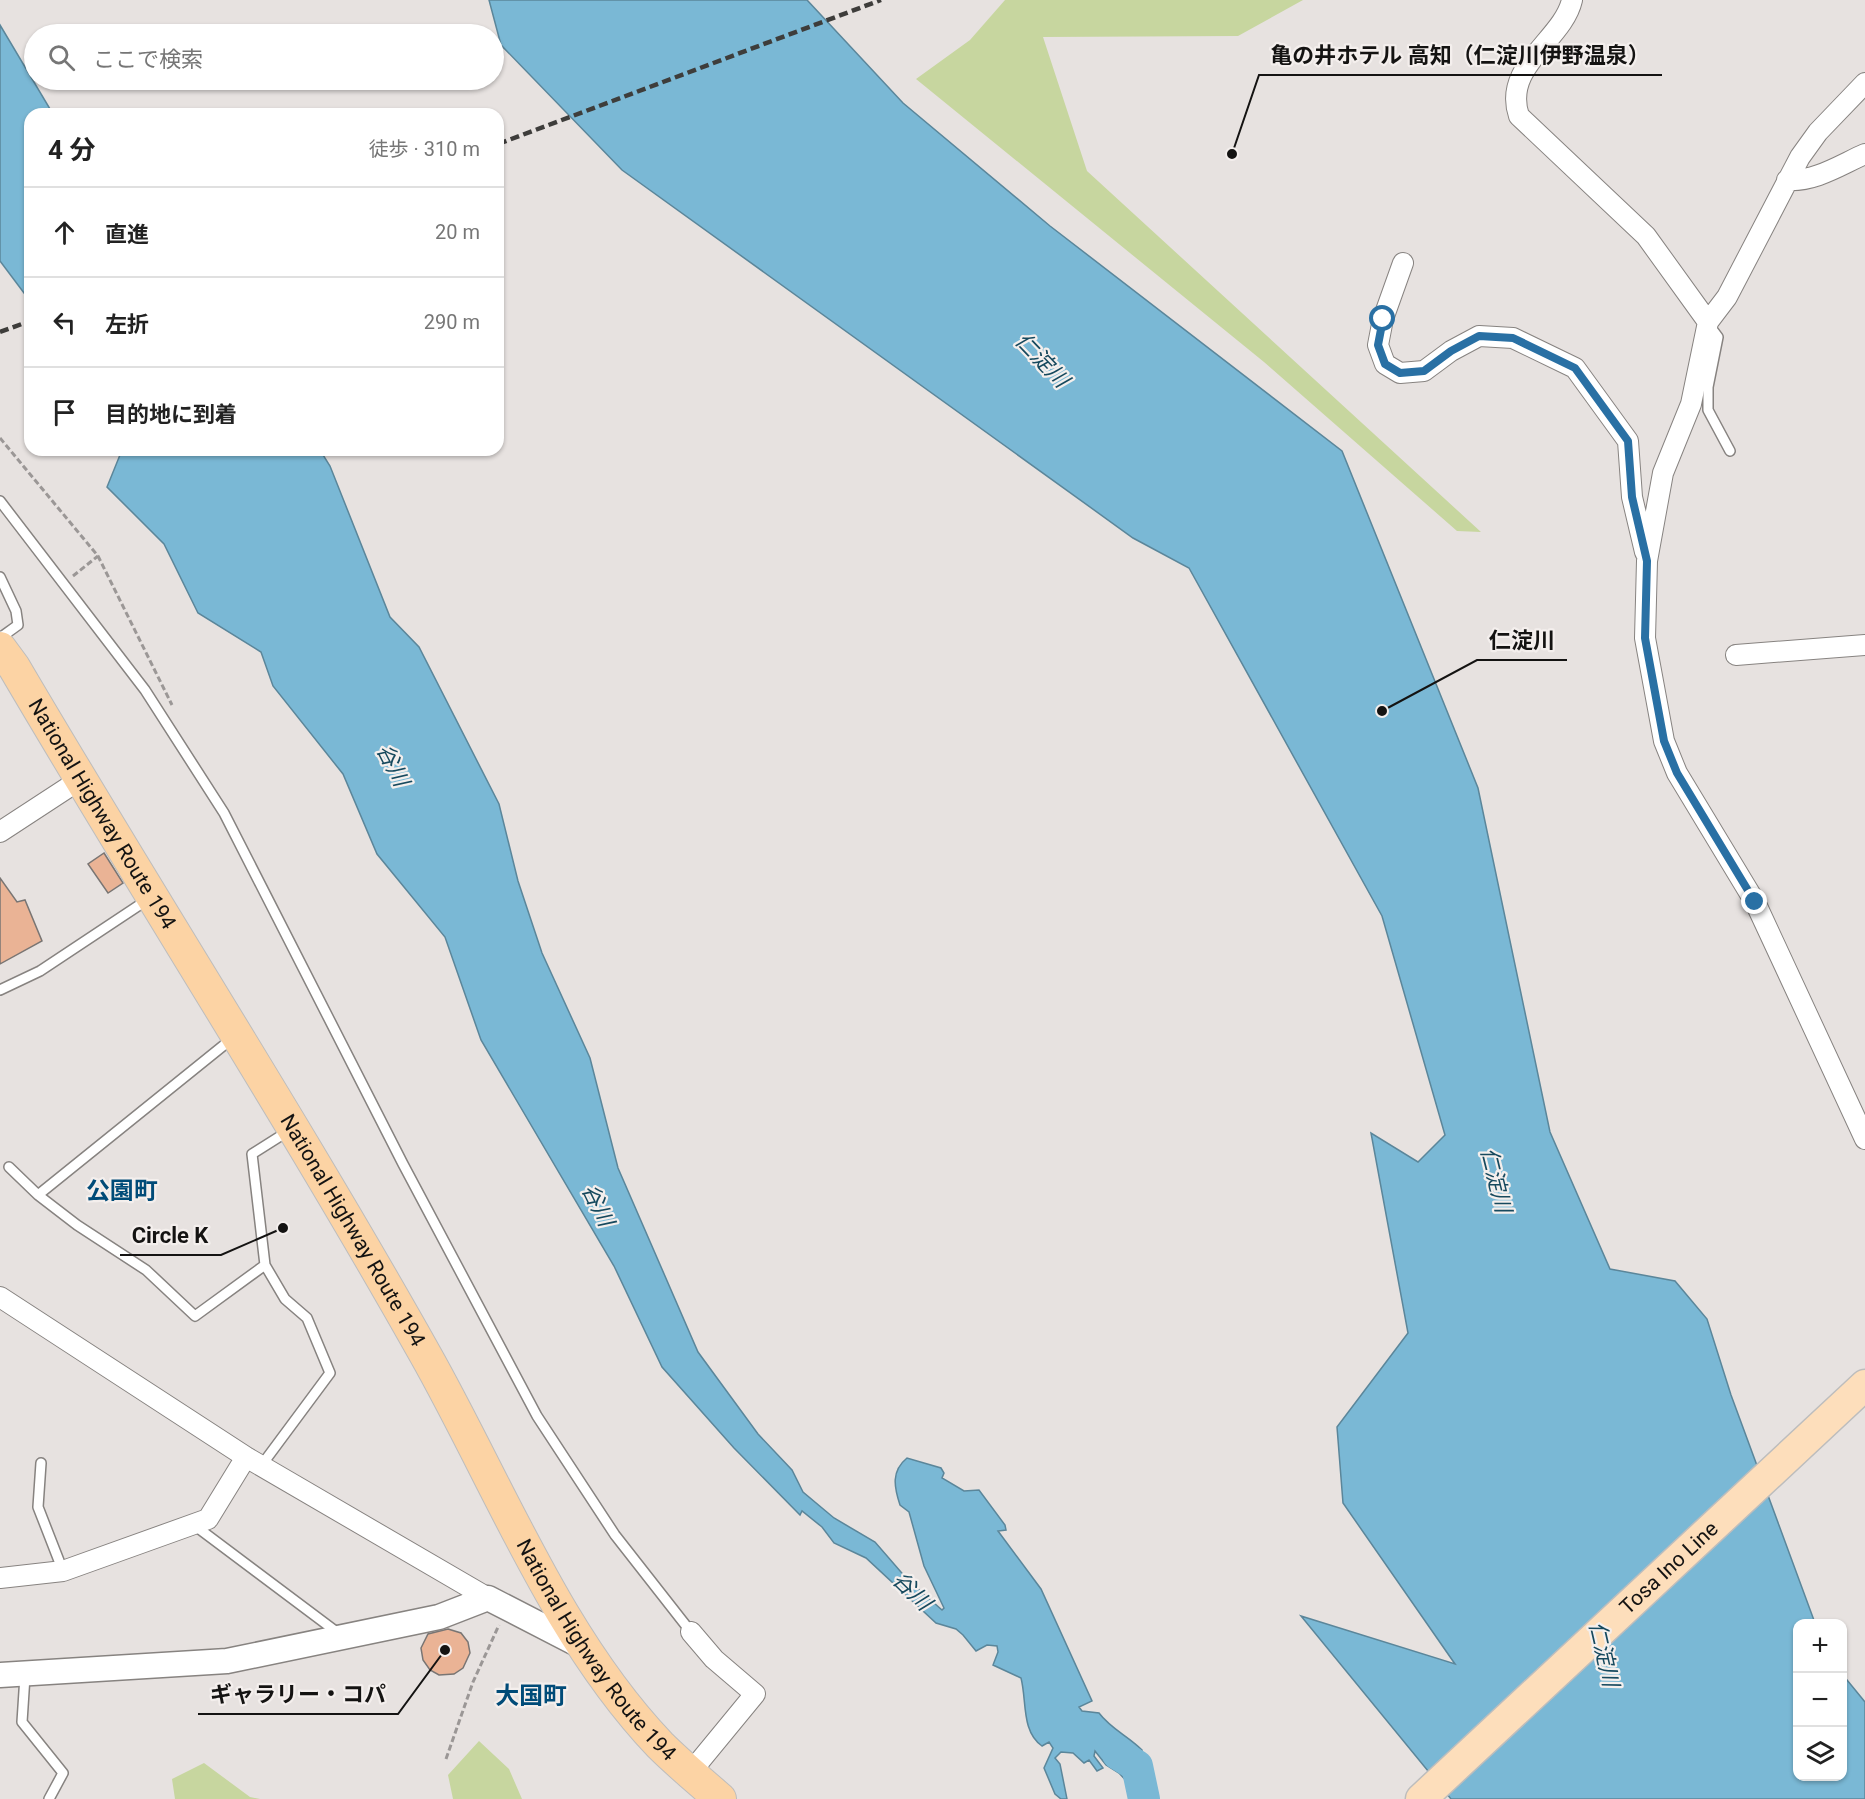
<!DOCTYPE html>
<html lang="ja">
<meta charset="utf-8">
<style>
:root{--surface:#fff;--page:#f2f2f2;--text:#222;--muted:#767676;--line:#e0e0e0}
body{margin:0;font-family:Roboto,"Noto Sans JP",sans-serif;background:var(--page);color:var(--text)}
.controls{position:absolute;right:18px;bottom:18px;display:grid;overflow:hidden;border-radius:12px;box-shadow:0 2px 4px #0004}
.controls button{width:54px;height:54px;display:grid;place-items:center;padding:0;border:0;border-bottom:2px solid var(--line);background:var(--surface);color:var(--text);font:30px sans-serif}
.stop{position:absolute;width:18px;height:18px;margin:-14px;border:4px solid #2970a4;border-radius:50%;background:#fff}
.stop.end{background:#2970a4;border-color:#fff;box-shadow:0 2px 6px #0008}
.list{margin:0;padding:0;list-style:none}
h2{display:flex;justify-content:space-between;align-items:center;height:78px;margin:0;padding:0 24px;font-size:26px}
h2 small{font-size:20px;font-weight:400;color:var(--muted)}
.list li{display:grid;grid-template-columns:39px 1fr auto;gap:18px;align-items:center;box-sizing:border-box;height:90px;padding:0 24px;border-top:2px solid var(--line)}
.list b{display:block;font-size:22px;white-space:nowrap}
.list em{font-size:20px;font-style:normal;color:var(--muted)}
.icon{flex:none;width:33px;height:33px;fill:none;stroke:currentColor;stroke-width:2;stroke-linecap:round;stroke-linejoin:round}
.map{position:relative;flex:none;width:1865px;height:1799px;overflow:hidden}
.search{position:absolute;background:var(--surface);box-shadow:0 2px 4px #0004;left:24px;top:24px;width:480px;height:66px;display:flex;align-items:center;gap:15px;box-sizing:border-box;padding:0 21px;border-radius:33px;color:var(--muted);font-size:22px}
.panel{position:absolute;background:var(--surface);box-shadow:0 2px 4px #0004;left:24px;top:108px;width:480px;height:348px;border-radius:18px}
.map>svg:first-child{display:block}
</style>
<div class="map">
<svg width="1865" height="1799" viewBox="0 0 1865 1799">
<rect width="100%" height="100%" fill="#e7e2e0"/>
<!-- green -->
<path fill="#c7d69f" d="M 1005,0 L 1303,0 L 1238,36 L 1043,37 L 1087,171 L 1481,532 L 1457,531 L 1264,362 L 916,79 L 970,40 Z
M 479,1741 L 509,1769 L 522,1799 L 453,1799 L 448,1775 Z
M 204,1763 L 250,1797 L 260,1799 L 175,1799 L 172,1779 Z"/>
<!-- water -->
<path fill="#7ab8d5" stroke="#5b869a" stroke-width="1.5" d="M 489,0 L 807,0 L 903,103 L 1050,226 L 1342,451 L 1478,788 L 1550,1132 L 1610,1269 L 1675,1281 L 1707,1319 L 1731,1395 L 1815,1623 L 1798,1624 L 1798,1776 L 1842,1776 L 1843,1675 L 1865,1702 L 1865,1799 L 1451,1799 L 1301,1616 L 1455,1664 L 1343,1503 L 1337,1427 L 1408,1333 L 1371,1133 L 1418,1162 L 1445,1135 L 1382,916 L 1189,568 L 1133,538 L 622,170 L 501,45 Z
M 0,25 L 53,114 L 30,114 L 30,301 L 0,261 Z
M 122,450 L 320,450 L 330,466 L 390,617 L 419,647 L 499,804 L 518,881 L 542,953 L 590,1058 L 618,1168 L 698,1352 L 758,1434 L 792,1470 L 803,1492 L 834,1518 L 875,1542 L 907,1579 L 942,1610 L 944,1608 L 924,1566 L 909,1512 L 900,1505 C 894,1487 891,1471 907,1458 L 941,1468 L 944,1473 L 942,1478 L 964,1491 L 979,1490 L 1005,1525 L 1006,1530 L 998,1531 L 1041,1589 L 1092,1701 L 1079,1707 L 1082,1711 L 1099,1713 C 1111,1729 1128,1736 1142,1750 L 1142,1758 L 1155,1782 L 1131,1786 L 1119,1773 L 1106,1765 L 1095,1751 L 1094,1756 L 1103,1768 L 1097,1771 L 1089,1760 L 1084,1763 L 1073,1753 L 1061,1752 L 1055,1758 L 1060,1764 L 1067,1799 L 1061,1799 L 1055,1794 L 1044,1768 L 1053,1748 L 1049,1742 L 1042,1746 C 1021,1731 1027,1701 1021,1678 L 993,1665 L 998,1652 L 997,1646 L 987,1645 L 976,1651 L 963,1635 L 956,1629 L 936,1623 L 866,1558 L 834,1543 L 822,1527 L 802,1511 L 800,1515 L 734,1448 L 662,1367 L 614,1266 L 481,1040 L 445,937 L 377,854 L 343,774 L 273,686 L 261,652 L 198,613 L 164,544 L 107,487 Z"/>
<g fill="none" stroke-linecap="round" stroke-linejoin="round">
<!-- river -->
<path stroke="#7ab8d5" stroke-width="32" d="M 1118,1754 L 1137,1766 L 1144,1799"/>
</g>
<!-- building -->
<path fill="#eab395" stroke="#797573" stroke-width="1.5" d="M 104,853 L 123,883 L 108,893 L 88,864 Z
M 0,878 L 17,902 L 25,900 L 42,941 L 0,964 Z
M 448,1629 L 461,1633 L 468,1642 L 470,1653 L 463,1668 L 454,1674 L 439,1675 L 430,1670 L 423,1660 L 421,1648 L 428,1634 Z"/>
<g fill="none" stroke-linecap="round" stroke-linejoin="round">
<!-- service casing -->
<g stroke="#878380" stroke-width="12">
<path id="service" d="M 1709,325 L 1718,337 L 1708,387 L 1708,410 L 1730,451
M 0,501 L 145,690 L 224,813 L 403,1164 L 537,1416 L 615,1535 L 691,1632
M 0,577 L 16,611 L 18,625 L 0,638
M 0,990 L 40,971 L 147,900
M 9,1167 L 38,1195 L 77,1225 L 146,1270 L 195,1316 L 265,1265 L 252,1154 L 290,1130
M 38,1195 L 234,1037
M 41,1463 L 38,1507 L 63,1571
M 261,1466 L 330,1373 L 307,1318 L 285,1299 L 265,1265
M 194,1525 L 338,1633
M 25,1676 L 22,1722 L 63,1773 L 49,1799"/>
</g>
<!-- minor casing -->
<g stroke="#878380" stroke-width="22">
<path id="minor" d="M 1572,0 C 1563,40 1502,66 1519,116 L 1646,236 L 1708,322
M 1865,83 L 1818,132 L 1800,157 L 1727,297 L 1708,322 L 1691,404 L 1663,473 L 1647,561 L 1645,638 L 1664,741 L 1677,773 L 1755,902 L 1865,1139
M 1787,180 C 1815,182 1840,165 1865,154
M 1403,263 L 1383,319 L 1378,345 L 1385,364 L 1400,373 L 1424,371 L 1451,351 L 1479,336 L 1513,338 L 1575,368 L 1628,441 L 1632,497 L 1645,552
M 1736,655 L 1865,645
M 0,832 L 81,779
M 0,1297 L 246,1457 L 488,1598
M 0,1578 L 63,1571 L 208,1519 L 246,1457
M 690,1773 L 755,1694 L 714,1659 L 691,1632"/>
</g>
<!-- tertiary casing -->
<g stroke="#878380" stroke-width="27">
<path id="tertiary" d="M 0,1675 L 227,1661 L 439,1617 L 488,1598 L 585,1648"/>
</g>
<!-- primary casing -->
<g stroke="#bdbdbd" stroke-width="33">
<g id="primary">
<path id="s1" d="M 1421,1799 L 1865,1385"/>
</g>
</g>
<!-- trunk casing -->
<g stroke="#bdbdbd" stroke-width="34">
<g id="trunk">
<path id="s2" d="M 0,648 L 14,667 C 149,897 294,1121 425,1354 C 498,1483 556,1636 660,1745 C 679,1764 700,1781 720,1799"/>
</g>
</g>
<!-- path -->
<path stroke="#9b9796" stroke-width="3" stroke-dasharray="6 3" stroke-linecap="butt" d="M 0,438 L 98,556 L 172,705
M 73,576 L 98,556
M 446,1759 L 473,1682 L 499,1625"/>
<!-- service -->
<use href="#service" stroke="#fff" stroke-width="9"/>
<!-- minor -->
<use href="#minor" stroke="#fff" stroke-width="20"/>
<!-- tertiary -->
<use href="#tertiary" stroke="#fff" stroke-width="24"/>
<!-- primary -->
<use href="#primary" stroke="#fddebb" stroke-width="30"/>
<!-- trunk -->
<use href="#trunk" stroke="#fcd3a4" stroke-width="32"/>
<!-- rail -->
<path stroke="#3e3d3b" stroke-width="4.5" stroke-dasharray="9 4.5" stroke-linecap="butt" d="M 498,144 L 881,0
M 0,332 L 30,321"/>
</g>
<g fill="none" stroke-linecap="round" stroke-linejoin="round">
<!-- route -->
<path stroke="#2970a4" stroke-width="8" d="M 1383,319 L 1378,345 L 1385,364 L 1400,373 L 1424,371 L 1451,351 L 1479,336 L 1513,338 L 1575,368 L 1628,441 L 1632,497 L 1647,561 L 1645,638 L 1664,741 L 1677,773 L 1755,902"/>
</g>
<g text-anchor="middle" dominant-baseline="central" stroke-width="4.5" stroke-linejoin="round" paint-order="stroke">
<!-- street labels -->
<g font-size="21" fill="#141312" stroke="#f4efed">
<text stroke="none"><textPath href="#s2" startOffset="195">National Highway Route 194</textPath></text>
<text stroke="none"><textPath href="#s2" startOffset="681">National Highway Route 194</textPath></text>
<text stroke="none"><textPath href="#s1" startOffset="339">Tosa Ino Line</textPath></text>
<text stroke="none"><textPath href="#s2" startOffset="1167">National Highway Route 194</textPath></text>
</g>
<!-- water labels -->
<g font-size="22" font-style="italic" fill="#16495e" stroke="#f4efed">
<text transform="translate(1042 360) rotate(46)">仁淀川</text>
<text transform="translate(393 765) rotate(63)">谷川</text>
<text transform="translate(1496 1180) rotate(76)">仁淀川</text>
<text transform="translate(598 1205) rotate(64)">谷川</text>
<text transform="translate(912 1591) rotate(44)">谷川</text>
<text transform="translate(1604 1654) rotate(77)">仁淀川</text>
</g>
<!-- quarter labels -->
<g font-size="24" font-weight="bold" fill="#004b78" stroke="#f4efed">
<text x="122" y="1191">公園町</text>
<text x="531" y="1696">大国町</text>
</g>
</g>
<!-- callouts -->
<path fill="none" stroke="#141312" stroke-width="2" d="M1232 154L1259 75H1662M1382 711L1477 660H1567M283 1228L221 1255H120M445 1650L398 1714H198"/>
<g fill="#141312" stroke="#f4efed" stroke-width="2">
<circle cx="1232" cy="154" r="6"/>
<circle cx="1382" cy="711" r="6"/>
<circle cx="283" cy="1228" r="6"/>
<circle cx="445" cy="1650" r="6"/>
</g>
<g font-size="22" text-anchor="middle" font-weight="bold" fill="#141312" stroke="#f4efed" stroke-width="4.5" stroke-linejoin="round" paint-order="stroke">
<text x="1460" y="63">亀の井ホテル 高知（仁淀川伊野温泉）</text>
<text x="1522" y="648">仁淀川</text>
<text x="170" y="1243">Circle K</text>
<text x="298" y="1702">ギャラリー・コパ</text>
</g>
</svg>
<div class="controls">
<button>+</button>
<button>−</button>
<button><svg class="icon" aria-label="layers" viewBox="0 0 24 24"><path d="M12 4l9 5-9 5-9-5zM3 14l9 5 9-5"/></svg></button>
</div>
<div class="stop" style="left:1383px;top:319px"></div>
<div class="stop end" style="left:1755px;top:902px"></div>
<div class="search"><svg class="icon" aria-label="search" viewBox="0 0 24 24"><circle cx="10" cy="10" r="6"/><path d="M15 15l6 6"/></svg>ここで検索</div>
<section class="panel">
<h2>4 分<small>徒歩 · 310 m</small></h2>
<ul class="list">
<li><svg class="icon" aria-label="ahead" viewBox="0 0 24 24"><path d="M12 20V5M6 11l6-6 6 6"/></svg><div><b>直進</b></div><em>20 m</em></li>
<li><svg class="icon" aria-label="left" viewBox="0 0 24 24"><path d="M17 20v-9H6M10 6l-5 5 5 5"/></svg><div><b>左折</b></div><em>290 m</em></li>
<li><svg class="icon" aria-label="arrive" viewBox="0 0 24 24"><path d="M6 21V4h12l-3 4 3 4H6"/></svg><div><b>目的地に到着</b></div></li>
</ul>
</section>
</div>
